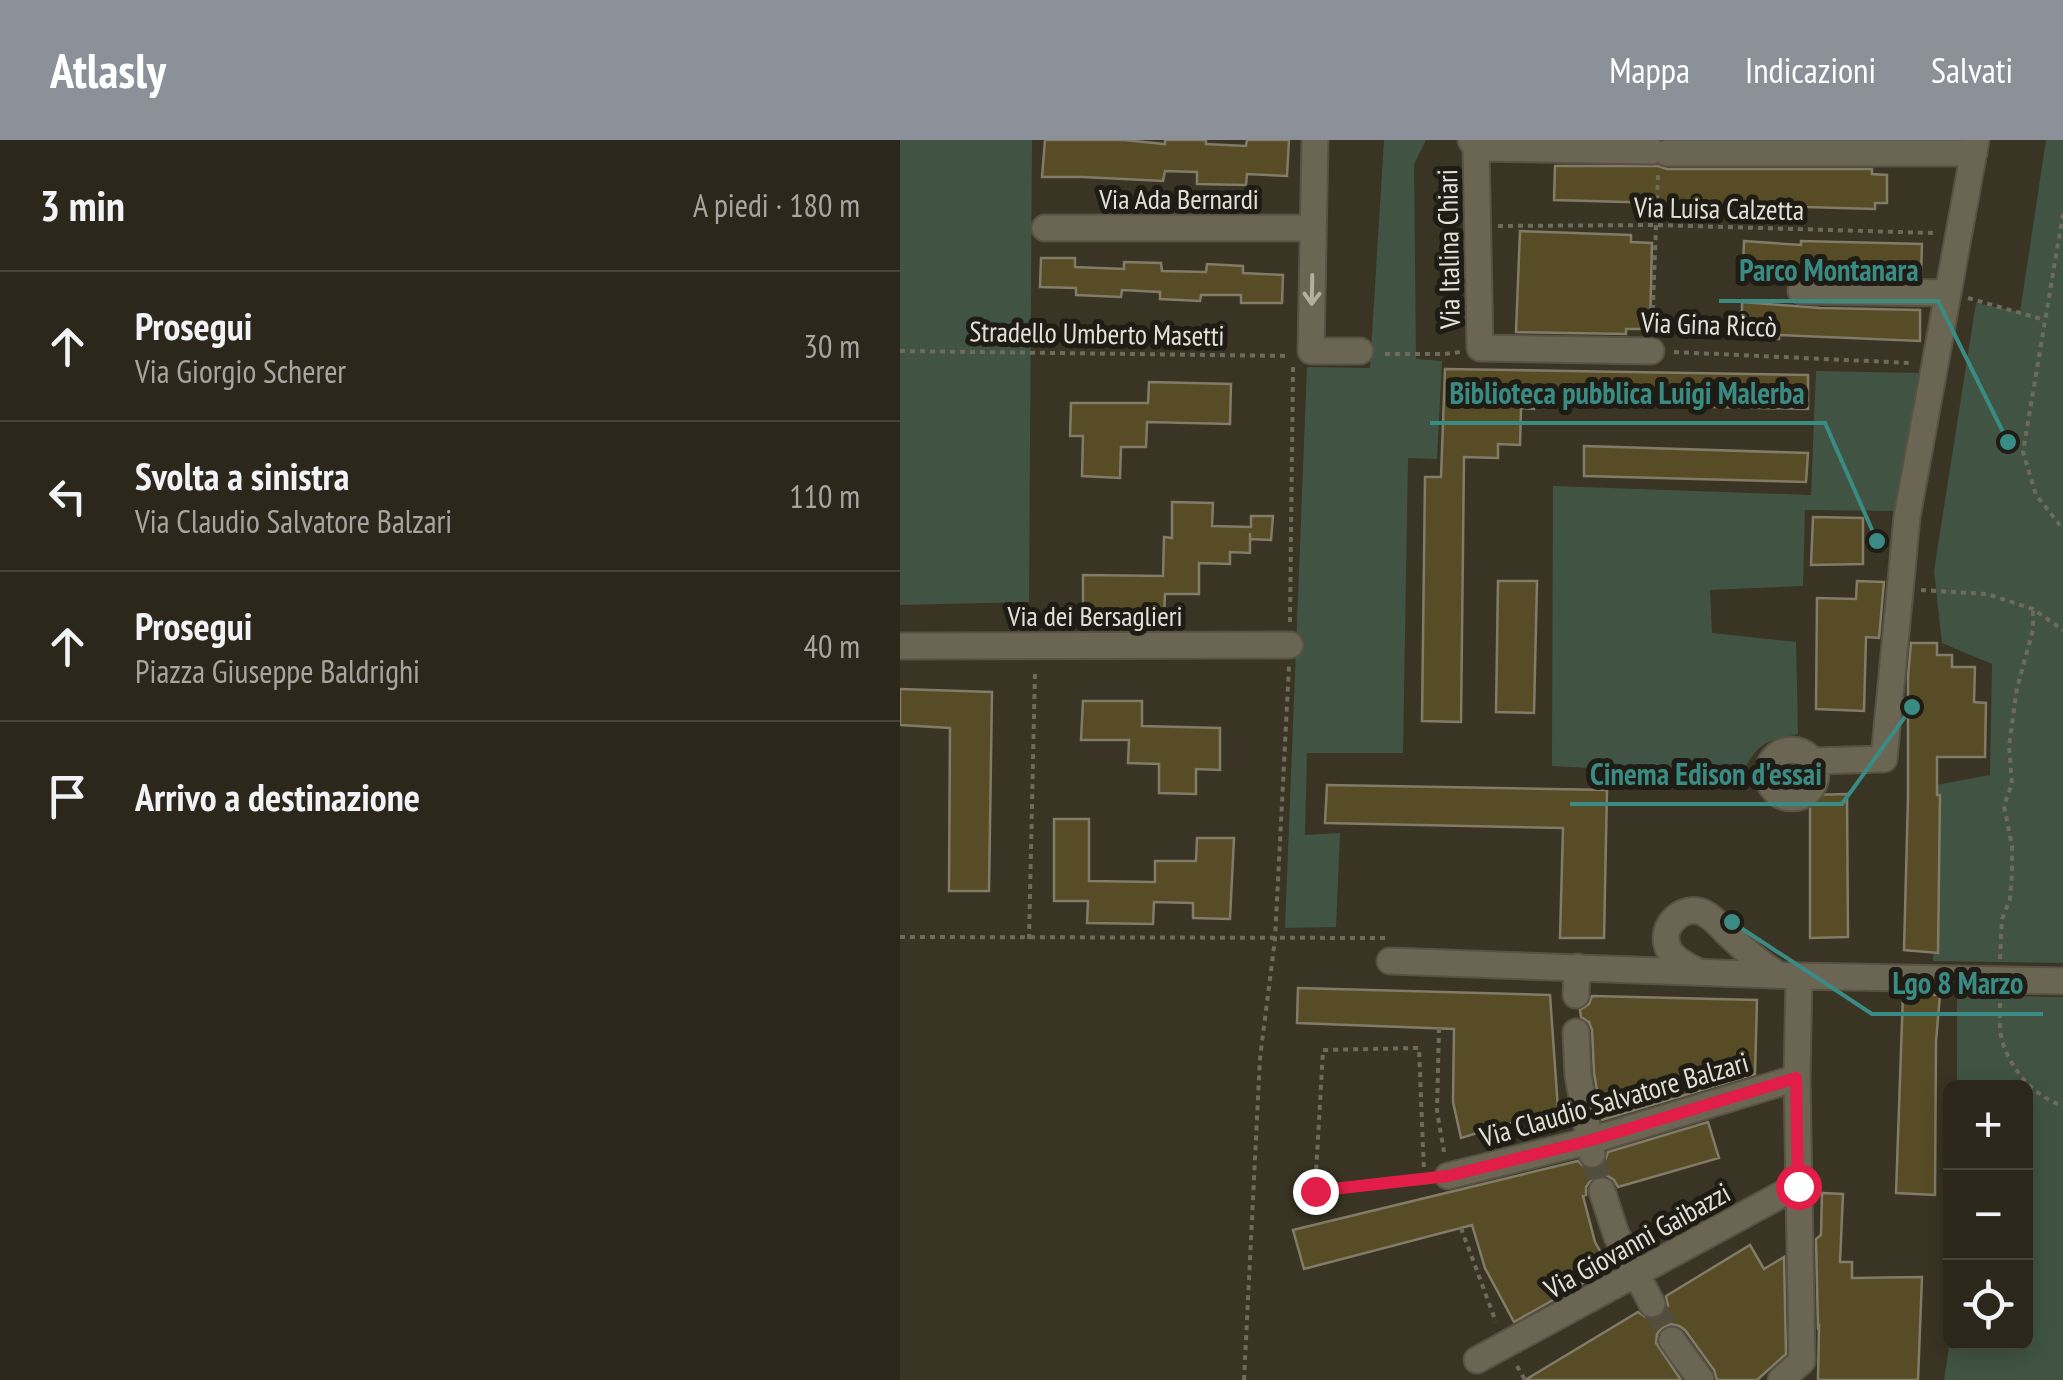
<!DOCTYPE html>
<html lang="it">
<meta charset="utf-8">
<style>
:root{--surface:#2b271a;--page:#373327;--text:#f1f3f6;--muted:#a6a5a2;--line:#474439;--accent:#8c9099}
body{margin:0;font-family:"PT Sans Narrow",sans-serif;background:var(--page);color:var(--text)}
.controls{position:absolute;right:30px;bottom:30px;display:grid;overflow:hidden;border-radius:15px;box-shadow:0 5px 25px #0003}
.controls button{width:90px;height:90px;display:grid;place-items:center;padding:0;border:0;border-bottom:2px solid var(--line);background:var(--surface);color:var(--text);font:50px sans-serif}
.stop{position:absolute;width:30px;height:30px;margin:-22px;border:8px solid #e11d48;border-radius:50%;background:#fff}
.stop.end{background:#e11d48;border-color:#fff;box-shadow:0 2px 10px #0008}
.list{margin:0;padding:0;list-style:none}
h2{display:flex;justify-content:space-between;align-items:center;height:130px;margin:0;padding:0 40px;font-size:42px}
h2 small{font-size:32px;font-weight:400;color:var(--muted)}
.list li{display:grid;grid-template-columns:65px 1fr auto;gap:30px;align-items:center;box-sizing:border-box;height:150px;padding:0 40px;border-top:2px solid var(--line)}
.list b{display:block;font-size:38px;white-space:nowrap}
.list p{margin:0;font-size:32px;white-space:nowrap;color:var(--muted)}
.list em{font-size:32px;font-style:normal;color:var(--muted)}
.icon{flex:none;width:55px;height:55px;fill:none;stroke:currentColor;stroke-width:2;stroke-linecap:round;stroke-linejoin:round}
.map{position:relative;flex:none;width:1163px;height:1240px;overflow:hidden}
header{display:flex;align-items:center;gap:60px;box-sizing:border-box;height:140px;padding:0 50px;background:var(--accent);color:#fff}
header strong{font-size:48px}
nav{display:flex;gap:55px;margin-inline-start:auto;font-size:35px}
main{display:flex}
aside{flex:1;background:var(--surface)}
.map>svg:first-child{display:block}
</style>
<header>
<strong>Atlasly</strong>
<nav><a>Mappa</a><a>Indicazioni</a><a>Salvati</a></nav>
</header>
<main>
<aside>
<h2>3 min<small>A piedi · 180 m</small></h2>
<ul class="list">
<li><svg class="icon" aria-label="ahead" viewBox="0 0 24 24"><path d="M12 20V5M6 11l6-6 6 6"/></svg><div><b>Prosegui</b><p>Via Giorgio Scherer</p></div><em>30 m</em></li>
<li><svg class="icon" aria-label="left" viewBox="0 0 24 24"><path d="M17 20v-9H6M10 6l-5 5 5 5"/></svg><div><b>Svolta a sinistra</b><p>Via Claudio Salvatore Balzari</p></div><em>110 m</em></li>
<li><svg class="icon" aria-label="ahead" viewBox="0 0 24 24"><path d="M12 20V5M6 11l6-6 6 6"/></svg><div><b>Prosegui</b><p>Piazza Giuseppe Baldrighi</p></div><em>40 m</em></li>
<li><svg class="icon" aria-label="arrive" viewBox="0 0 24 24"><path d="M6 21V4h12l-3 4 3 4H6"/></svg><div><b>Arrivo a destinazione</b></div></li>
</ul>
</aside>
<div class="map">
<svg width="1163" height="1240" viewBox="0 0 1163 1240">
<rect width="100%" height="100%" fill="#393423"/>
<!-- green -->
<path fill="#415443" d="M 0,0 L 132,0 L 129,462 L 0,465 Z
M 484,0 L 526,0 L 514,24 L 516,219 L 542,221 L 537,319 L 508,318 L 503,613 L 407,613 L 405,695 L 440,693 L 436,787 L 385,788 L 407,227 L 470,228 Z
M 1146,0 L 1163,0 L 1163,823 L 1033,821 L 1036,645 L 1090,635 L 1092,524 L 1042,503 L 1034,431 L 1076,163 L 1120,172 Z
M 916,231 L 1021,233 L 999,371 L 905,370 L 903,446 L 810,450 L 812,493 L 896,502 L 898,594 C 863,601 857,604 841,636 L 652,626 L 653,346 L 911,355 Z
M 1057,855 L 1163,857 L 1163,1240 L 1044,1240 L 1050,1200 L 1050,1202 L 1126,1202 L 1126,948 L 1057,947 Z"/>
<!-- building -->
<path fill="#574c25" stroke="#817b68" stroke-width="2.5" d="M 145,0 L 224,0 L 265,4 L 265,0 L 306,0 L 306,4 L 346,6 L 347,0 L 389,0 L 387,36 L 347,34 L 346,45 L 297,44 L 297,32 L 265,31 L 263,41 L 183,37 L 142,37 Z
M 655,26 L 758,26 L 767,29 L 972,29 L 972,34 L 987,35 L 987,63 L 975,63 L 975,69 L 654,60 Z
M 620,91 L 731,95 L 731,102 L 752,103 L 750,189 L 726,189 L 726,194 L 616,192 Z
M 844,101 L 901,105 L 901,101 L 1022,104 L 1021,135 L 843,131 Z
M 141,118 L 175,118 L 175,127 L 224,129 L 224,122 L 261,123 L 262,131 L 306,132 L 307,124 L 343,126 L 343,133 L 383,135 L 382,163 L 341,163 L 341,155 L 301,155 L 300,161 L 260,159 L 260,152 L 222,150 L 221,157 L 176,155 L 176,148 L 140,147 Z
M 842,162 L 920,168 L 1020,170 L 1020,201 L 879,195 L 879,199 L 842,197 Z
M 545,229 L 908,235 L 908,269 L 634,263 L 634,269 L 621,268 L 620,305 L 598,304 L 598,318 L 564,317 L 561,582 L 522,581 L 525,337 L 541,337 Z
M 249,242 L 331,244 L 330,284 L 247,282 L 246,307 L 221,307 L 220,338 L 182,336 L 183,296 L 170,296 L 171,263 L 248,263 Z
M 684,306 L 908,313 L 906,342 L 684,336 Z
M 272,362 L 313,363 L 312,386 L 351,387 L 351,376 L 373,376 L 371,400 L 350,399 L 350,393 L 350,413 L 330,412 L 330,424 L 299,423 L 299,454 L 265,454 L 264,476 L 183,475 L 183,435 L 263,436 L 264,397 L 272,398 Z
M 913,377 L 963,378 L 963,424 L 911,425 Z
M 598,441 L 637,441 L 634,573 L 596,572 Z
M 957,441 L 984,442 L 979,498 L 966,497 L 964,571 L 916,569 L 917,458 L 956,459 Z
M 1011,503 L 1037,503 L 1037,515 L 1052,515 L 1052,527 L 1075,527 L 1074,562 L 1086,563 L 1085,617 L 1037,617 L 1037,655 L 1040,655 L 1038,813 L 1004,810 L 1008,657 L 1008,537 Z
M 0,549 L 92,552 L 89,751 L 49,751 L 50,588 L 0,585 Z
M 183,561 L 242,561 L 242,586 L 320,588 L 320,630 L 296,629 L 296,654 L 259,653 L 259,624 L 228,623 L 229,600 L 181,600 Z
M 427,645 L 707,650 L 704,798 L 660,798 L 663,688 L 425,683 Z
M 947,654 L 948,797 L 910,798 L 910,655 Z
M 154,679 L 189,679 L 189,741 L 255,742 L 255,721 L 296,721 L 297,698 L 334,698 L 330,779 L 293,778 L 293,763 L 254,762 L 253,784 L 187,783 L 188,761 L 154,761 Z
M 398,848 L 650,855 L 658,969 L 561,998 L 553,962 L 554,889 L 397,883 Z
M 1003,854 L 1040,855 L 1036,901 L 1035,1055 L 996,1053 Z
M 692,856 L 857,860 L 855,934 L 702,980 L 694,933 L 692,890 L 689,882 L 681,877 L 680,870 L 689,864 Z
M 808,982 L 819,1018 L 718,1047 L 714,1040 L 706,1035 L 698,1035 L 691,1040 L 686,1047 L 686,1055 L 683,1056 L 695,1102 L 710,1128 L 614,1182 L 585,1128 L 572,1085 L 404,1129 L 393,1090 L 678,1021 L 686,1029 L 696,1030 L 703,1026 L 708,1012 Z
M 922,1053 L 943,1054 L 940,1122 L 952,1122 L 952,1138 L 1022,1137 L 1018,1240 L 918,1240 L 919,1186 L 918,1187 L 916,1099 L 921,1095 Z
M 850,1105 L 864,1129 L 884,1117 L 886,1214 L 857,1240 L 817,1240 L 814,1230 L 785,1190 L 779,1186 L 771,1184 L 762,1188 L 757,1194 L 756,1203 L 781,1240 L 625,1240 L 738,1172 L 750,1180 L 760,1178 L 768,1166 L 766,1156 Z"/>
<g fill="none" stroke-linecap="round" stroke-linejoin="round">
<!-- minor-tunnel -->
<path stroke="#524e3e" stroke-width="25" stroke-dasharray="25 12" stroke-linecap="butt" d="M 692,1014 L 702,1051
M 752,1164 L 772,1200"/>
<!-- minor casing -->
<g stroke="#575244" stroke-width="29">
<path id="minor" d="M 415,0 L 411,211 L 460,211
M 571,0 L 576,8 L 580,208 L 751,211
M 576,8 L 752,11
M 767,13 L 1074,13
M 145,88 L 413,88
M 901,151 L 1048,153
M 0,506 L 390,505
M868 634a24 24 0 1 1 48 0a24 24 0 1 1-48 0Z
M 912,621 L 984,619 L 1007,377 L 1076,0
M 490,821 L 899,836 L 1163,841
M 799,832 C 788,826 773,820 768,808 C 759,786 783,763 804,773 C 813,777 821,787 828,794 C 844,809 859,823 877,834
M 676,855 L 677,827
M 676,892 L 678,935 L 692,1014
M 548,1036 L 689,1001 L 897,938
M 702,1051 L 716,1094 L 752,1164
M 772,1200 L 801,1240
M 577,1220 L 897,1046
M 881,1240 L 902,1221 L 897,938 L 899,836"/>
</g>
<!-- path -->
<path stroke="#6f6b5c" stroke-width="4" stroke-dasharray="5 5" stroke-linecap="butt" d="M 1163,74 L 1123,312 L 1136,355 L 1163,389
M 598,86 L 756,85 L 1034,93
M 1068,158 L 1145,180
M 752,190 L 758,35
M 0,211 L 390,216
M 774,212 L 1010,223
M 485,214 L 545,214 L 560,212
M 1021,450 L 1087,454 L 1133,469 L 1163,490
M 390,482 L 393,226
M 0,797 L 485,798
M 129,799 L 135,531
M 1100,819 L 1102,779 L 1110,759 L 1112,733 L 1112,706 L 1104,666 L 1112,643 L 1109,606 L 1117,548 L 1133,490 L 1133,469
M 1100,863 C 1100,874 1099,885 1101,896 C 1108,927 1133,956 1163,966
M 539,888 L 537,971 L 544,1012
M 523,1039 L 415,1051 L 423,910 L 519,908 L 524,1032
M 561,1088 L 596,1182
M 617,1226 L 625,1240
M 344,1240 L 360,918 L 375,799 L 389,526"/>
<!-- minor -->
<use href="#minor" stroke="#6b6654" stroke-width="25"/>
</g>
<!-- one-way arrows -->
<defs><path id="oneway-shaft" d="M-6 0H5M1.5-3L5.5 0L1.5 3" fill="none" stroke-width="1.6" stroke-linecap="round" stroke-linejoin="round" transform="scale(2.5)"/></defs>
<use stroke="#b3afa1" href="#oneway-shaft" transform="translate(412 150) rotate(91)"/>
<g fill="none" stroke-linecap="round" stroke-linejoin="round">
<!-- route -->
<path stroke="#e11d48" stroke-width="12" d="M 415,1051 L 548,1036 L 688,1001 L 896,938 L 898,1046"/>
</g>
<g text-anchor="middle" dominant-baseline="central" stroke-width="10" stroke-linejoin="round" paint-order="stroke">
<!-- street labels -->
<g font-size="28" fill="#e3e0d5" stroke="#1e1c14">
<text x="279" y="58">Via Ada Bernardi</text>
<text transform="translate(819 68) rotate(1)">Via Luisa Calzetta</text>
<text transform="translate(548 109) rotate(-91)">Via Italina Chiari</text>
<text transform="translate(809 184) rotate(2)">Via Gina Riccò</text>
<text transform="translate(197 193) rotate(1)">Stradello Umberto Masetti</text>
<text x="195" y="475">Via dei Bersaglieri</text>
<text transform="translate(714 959) rotate(-16)">Via Claudio Salvatore Balzari</text>
<text transform="translate(737 1100) rotate(-29)">Via Giovanni Gaibazzi</text>
</g>
</g>
<!-- callouts -->
<path fill="none" stroke="#398b83" stroke-width="4" d="M1108 302L1038 161H819M977 401L925 283H530M1012 567L942 664H670M832 782L972 874H1143"/>
<g fill="#398b83" stroke="#1e1c14" stroke-width="4">
<circle cx="1108" cy="302" r="10"/>
<circle cx="977" cy="401" r="10"/>
<circle cx="1012" cy="567" r="10"/>
<circle cx="832" cy="782" r="10"/>
</g>
<g font-size="30" text-anchor="middle" font-weight="bold" fill="#398b83" stroke="#1e1c14" stroke-width="10" stroke-linejoin="round" paint-order="stroke">
<text x="929" y="141">Parco Montanara</text>
<text x="727" y="264">Biblioteca pubblica Luigi Malerba</text>
<text x="806" y="645">Cinema Edison d'essai</text>
<text x="1058" y="854">Lgo 8 Marzo</text>
</g>
</svg>
<div class="controls">
<button>+</button>
<button>−</button>
<button><svg class="icon" aria-label="locate" viewBox="0 0 24 24"><circle cx="12" cy="12" r="6"/><path d="M12 2v4M12 18v4M2 12h4M18 12h4"/></svg></button>
</div>
<div class="stop" style="left:898px;top:1046px"></div>
<div class="stop end" style="left:415px;top:1051px"></div>
</div>
</main>
